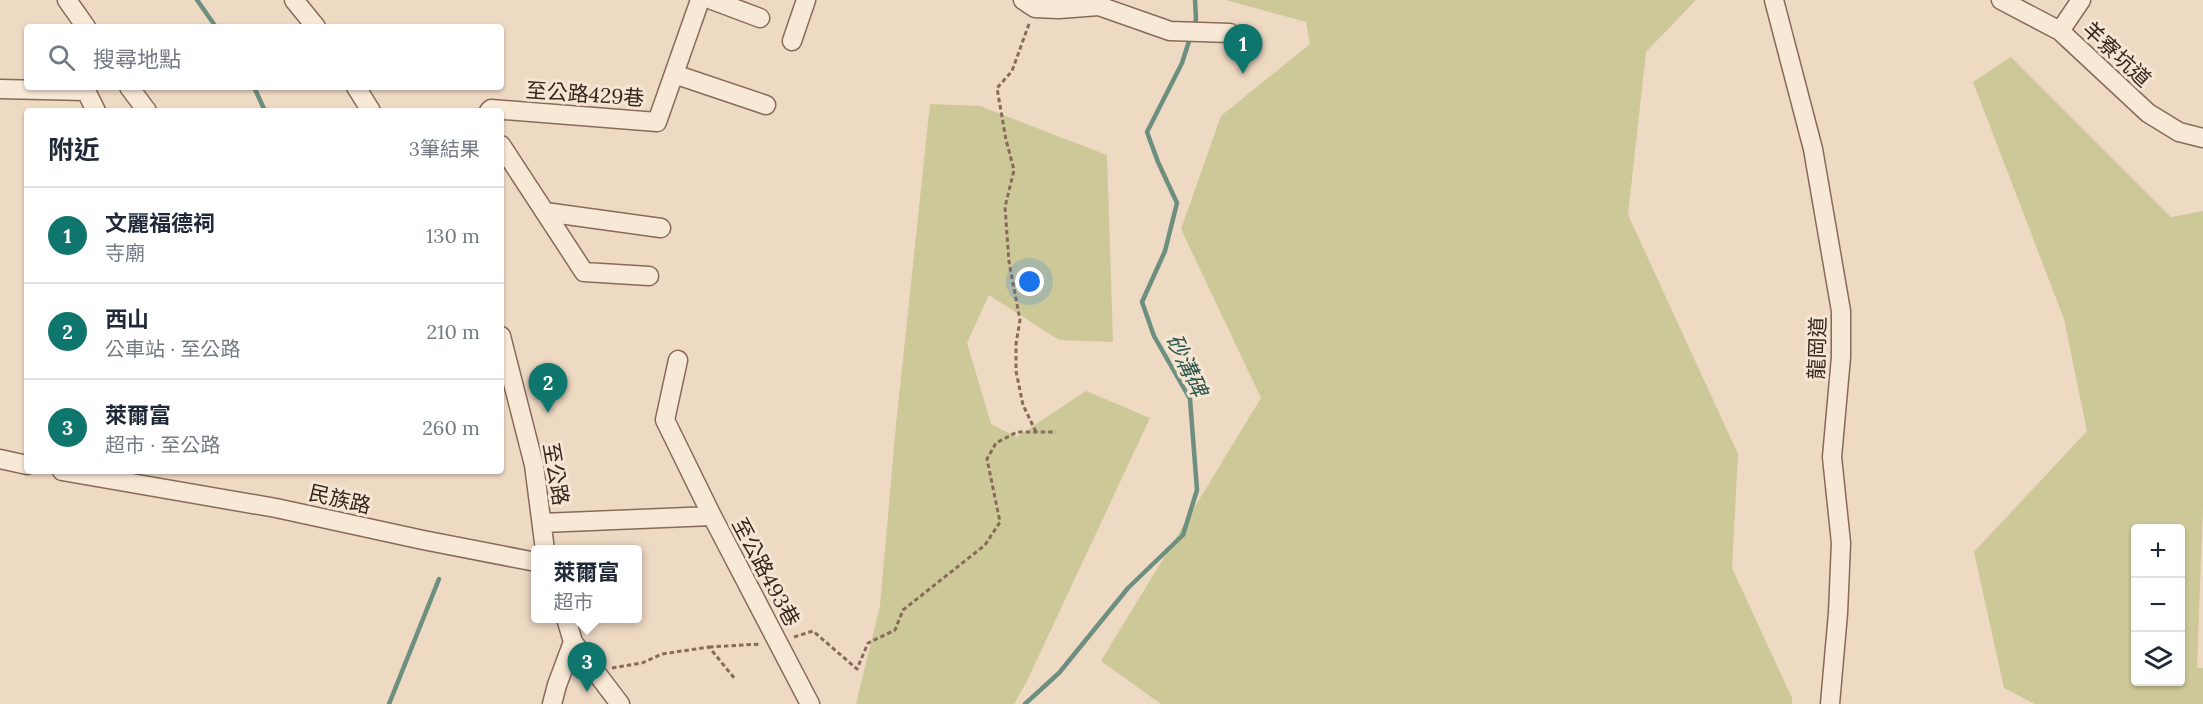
<!DOCTYPE html>
<html lang="zh-TW">
<meta charset="utf-8">
<style>
:root{--surface:#fff;--page:#f2f2f3;--text:#1f2937;--muted:#747a83;--line:#e0e1e3;--accent:#0f766e}
body{margin:0;font-family:Lora,"Noto Sans TC",serif;background:var(--page);color:var(--text)}
.controls{position:absolute;right:18px;bottom:18px;display:grid;overflow:hidden;border-radius:6px;box-shadow:0 2px 4px #0004}
.controls button{width:54px;height:54px;display:grid;place-items:center;padding:0;border:0;border-bottom:2px solid var(--line);background:var(--surface);color:var(--text);font:30px sans-serif}
.you{position:absolute;left:1030px;top:282px;width:21px;height:21px;margin:-15px;border:4px solid #fff;border-radius:50%;background:#1a73e8;box-shadow:0 0 0 9px #1a73e833}
.badge{display:grid;place-items:center;width:39px;height:39px;border-radius:50%;background:var(--accent);color:#fff;font-size:20px;font-weight:700}
.pin{position:absolute;translate:-50% -50px;filter:drop-shadow(0 2px 3px #0008)}
.pin::after{content:'';position:absolute;top:32px;width:21px;height:18px;background:inherit;clip-path:polygon(0 0,100% 0,50% 100%)}
.popup{position:absolute;left:531px;top:545px;width:111px;height:78px;box-sizing:border-box;display:grid;place-content:center;border-radius:6px;background:var(--surface);filter:drop-shadow(0 2px 4px #0005);font-size:20px;white-space:nowrap;color:var(--muted)}
.popup b{font-size:22px;color:var(--text)}
.popup::after{content:'';position:absolute;left:50%;top:100%;margin-left:-12px;border:12px solid transparent;border-top-color:var(--surface)}
.list{margin:0;padding:0;list-style:none}
h2{display:flex;justify-content:space-between;align-items:center;height:78px;margin:0;padding:0 24px;font-size:26px}
h2 small{font-size:20px;font-weight:400;color:var(--muted)}
.list li{display:grid;grid-template-columns:39px 1fr auto;gap:18px;align-items:center;box-sizing:border-box;height:96px;padding:0 24px;border-top:2px solid var(--line)}
.list b{display:block;font-size:22px;white-space:nowrap}
.list p{margin:0;font-size:20px;white-space:nowrap;color:var(--muted)}
.list em{font-size:20px;font-style:normal;color:var(--muted)}
.icon{flex:none;width:33px;height:33px;fill:none;stroke:currentColor;stroke-width:2;stroke-linecap:round;stroke-linejoin:round}
.map{position:relative;flex:none;width:2203px;height:704px;overflow:hidden}
.search{position:absolute;background:var(--surface);box-shadow:0 2px 4px #0004;left:24px;top:24px;width:480px;height:66px;display:flex;align-items:center;gap:15px;box-sizing:border-box;padding:0 21px;border-radius:6px;color:var(--muted);font-size:22px}
.panel{position:absolute;background:var(--surface);box-shadow:0 2px 4px #0004;left:24px;top:108px;width:480px;height:366px;border-radius:6px}
.map>svg:first-child{display:block}
</style>
<div class="map">
<svg width="2203" height="704" viewBox="0 0 2203 704">
<rect width="100%" height="100%" fill="#eed9c3"/>
<!-- green -->
<path fill="#ccc897" fill-rule="evenodd" d="M 1226,0 L 1696,0 L 1646,52 L 1628,215 L 1738,454 L 1732,568 L 1792,698 L 1792,704 L 1161,704 L 1101,661 L 1261,398 L 1181,229 L 1221,116 L 1310,44 L 1306,22 Z
M 2011,57 L 2171,217 L 2203,211 L 2203,505 L 2197,668 L 2203,668 L 2203,704 L 2035,704 L 2004,688 L 1974,552 L 2087,431 L 2064,319 L 1973,82 ZM 2136,528 L 2180,528 L 2180,682 L 2136,682 Z
M 930,104 L 980,106 L 1107,155 L 1113,342 L 1059,340 L 989,295 L 967,343 L 991,424 L 1017,437 L 1086,391 L 1150,418 L 1026,683 L 1014,704 L 856,704 L 880,606 L 896,425 Z"/>
<g fill="none" stroke-linecap="round" stroke-linejoin="round">
<!-- stream -->
<path stroke="#6c8f80" stroke-width="4.5" d="M 197,0 L 216,27
M 1194,27 L 1196,19 L 1195,0
M 254,87 L 265,111
M 389,704 L 439,579
M 1025,704 L 1059,673 L 1128,588 L 1183,535 L 1197,490 L 1190,399 L 1154,336 L 1142,302 L 1165,251 L 1177,203 L 1158,162 L 1147,132 L 1182,63 L 1191,35"/>
<!-- minor casing -->
<g stroke="#886a5a" stroke-width="21">
<path id="minor" d="M 67,0 L 86,27
M 294,0 L 316,27
M 712,0 L 760,18
M 1023,0 L 1035,8 L 1059,9 L 1099,6 L 1170,31 L 1230,33
M 1774,0 L 1813,149 L 1841,311 L 1841,357 L 1832,457 L 1841,543 L 1838,613 L 1830,704
M 2001,0 L 2060,31 L 2148,113 L 2179,132 L 2203,138
M 2060,31 L 2081,0
M 792,41 L 806,0
M 674,74 L 766,105
M 129,87 L 147,111
M 356,87 L 371,111
M 0,89 L 86,91 L 96,111
M 489,111 L 491,109 L 657,122 L 700,0
M 501,145 L 584,272 L 649,276
M 545,212 L 661,228
M 501,336 L 534,465 L 545,550
M 678,360 L 665,420 L 712,516
M 0,459 L 27,465
M 62,471 L 276,508 L 423,540 L 536,562
M 542,523 L 712,516 L 810,704
M 566,618 L 573,642 L 620,704
M 552,704 L 557,685 L 573,642"/>
</g>
<!-- path -->
<path stroke="#886a5a" stroke-width="3" stroke-dasharray="4.5 3" stroke-linecap="butt" d="M 1029,24 L 1012,71 L 997,88 L 1006,140 L 1014,170 L 1005,207 L 1009,262 L 1020,320 L 1016,344 L 1016,371 L 1023,405 L 1036,432
M 794,637 L 813,631 L 857,669 L 868,643 L 895,630 L 903,610 L 985,545 L 1000,522 L 987,459 L 996,443 L 1017,432 L 1056,432
M 709,647 L 761,644
M 612,668 L 642,663 L 662,654 L 709,647 L 735,679"/>
<!-- minor -->
<use href="#minor" stroke="#f8e8d6" stroke-width="18"/>
</g>
<g text-anchor="middle" dominant-baseline="central" stroke-width="6" stroke-linejoin="round" paint-order="stroke">
<!-- street labels -->
<g font-size="21" fill="#38261e" stroke="#f5e5d3">
<text transform="translate(2117 54) rotate(43)">羊寮坑道</text>
<text transform="translate(585 94) rotate(4)">至公路429巷</text>
<text transform="translate(1817 348) rotate(-88)">龍岡道</text>
<text transform="translate(556 474) rotate(80)">至公路</text>
<text transform="translate(340 499) rotate(13)">民族路</text>
<text transform="translate(766 572) rotate(62)">至公路493巷</text>
</g>
<!-- water labels -->
<g font-size="22" font-style="italic" fill="#2d574d" stroke="#f5e5d3">
<text transform="translate(1187 365) rotate(65)">砂溝碑</text>
</g>
</g>
</svg>
<div class="controls">
<button>+</button>
<button>−</button>
<button><svg class="icon" aria-label="layers" viewBox="0 0 24 24"><path d="M12 4l9 5-9 5-9-5zM3 14l9 5 9-5"/></svg></button>
</div>
<div class="you"></div>
<div class="pin badge" style="left:1243px;top:74px">1</div>
<div class="pin badge" style="left:548px;top:413px">2</div>
<div class="pin badge" style="left:587px;top:692px">3</div>
<div class="popup"><b>萊爾富</b>超市</div>
<div class="search"><svg class="icon" aria-label="search" viewBox="0 0 24 24"><circle cx="10" cy="10" r="6"/><path d="M15 15l6 6"/></svg>搜尋地點</div>
<section class="panel">
<h2>附近<small>3筆結果</small></h2>
<ul class="list">
<li><span class="badge">1</span><div><b>文麗福德祠</b><p>寺廟</p></div><em>130 m</em></li>
<li><span class="badge">2</span><div><b>西山</b><p>公車站 · 至公路</p></div><em>210 m</em></li>
<li><span class="badge">3</span><div><b>萊爾富</b><p>超市 · 至公路</p></div><em>260 m</em></li>
</ul>
</section>
</div>
